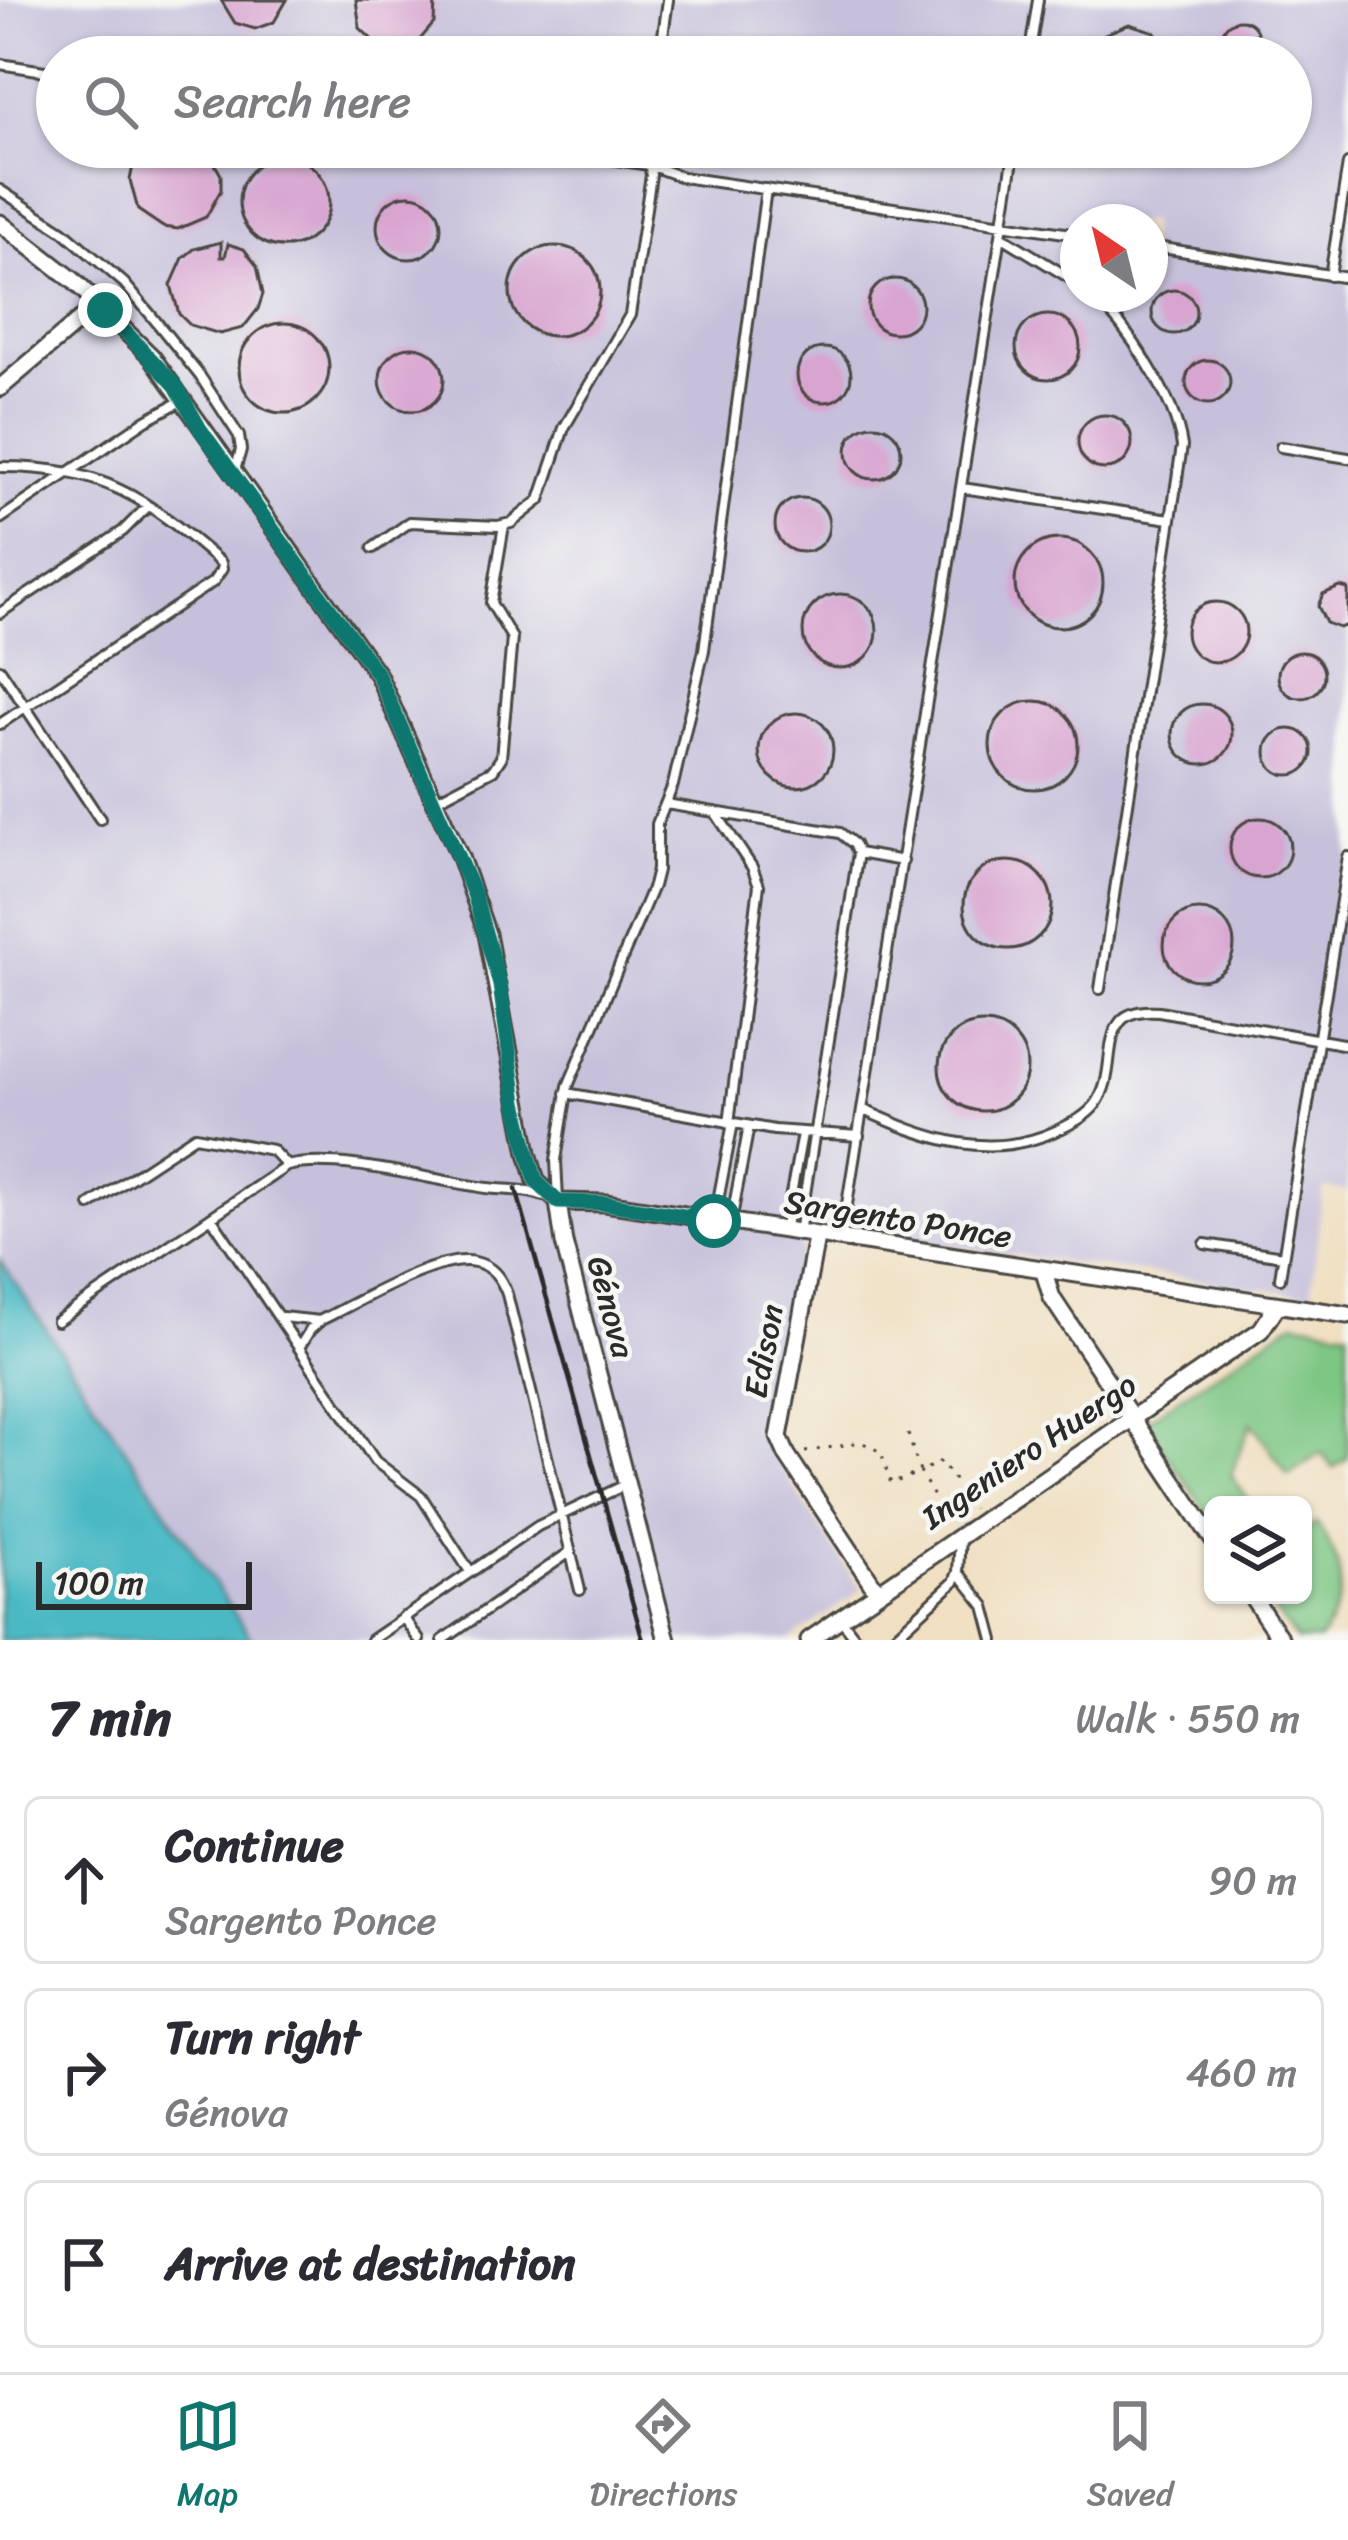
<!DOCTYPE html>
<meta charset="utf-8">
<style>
:root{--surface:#fff;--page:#f2f2f3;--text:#2b2b33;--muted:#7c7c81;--line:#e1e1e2;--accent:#0f766e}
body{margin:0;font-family:Sriracha,sans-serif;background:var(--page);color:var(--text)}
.controls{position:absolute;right:36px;bottom:36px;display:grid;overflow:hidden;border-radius:18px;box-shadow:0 3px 9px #0004}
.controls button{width:108px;height:108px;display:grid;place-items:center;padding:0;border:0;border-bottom:3px solid var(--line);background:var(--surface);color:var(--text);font:60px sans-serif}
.compass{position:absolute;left:1060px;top:204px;width:108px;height:108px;border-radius:50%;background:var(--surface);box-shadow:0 3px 9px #0004;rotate:325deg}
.scale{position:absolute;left:36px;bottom:30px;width:216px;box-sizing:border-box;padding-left:12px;border:6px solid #2b2b2b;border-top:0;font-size:33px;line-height:42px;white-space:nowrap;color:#2b2b2b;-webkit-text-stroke:9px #f6f6f2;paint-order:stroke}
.stop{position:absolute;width:36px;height:36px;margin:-27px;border:9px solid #0f766e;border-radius:50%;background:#fff}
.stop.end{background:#0f766e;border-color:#fff;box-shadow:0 3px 12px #0008}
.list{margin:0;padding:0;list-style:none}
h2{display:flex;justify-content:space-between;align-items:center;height:156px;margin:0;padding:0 48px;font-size:51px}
h2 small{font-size:39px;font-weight:400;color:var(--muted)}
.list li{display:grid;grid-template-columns:78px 1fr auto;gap:36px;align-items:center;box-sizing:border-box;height:168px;margin:0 24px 24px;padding:0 24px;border:3px solid var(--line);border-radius:18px}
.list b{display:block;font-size:45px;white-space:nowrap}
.list p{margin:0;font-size:39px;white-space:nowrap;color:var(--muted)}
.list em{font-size:39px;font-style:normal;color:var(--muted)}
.icon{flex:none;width:66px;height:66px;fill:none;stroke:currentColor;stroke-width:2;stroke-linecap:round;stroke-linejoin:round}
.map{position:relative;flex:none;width:1348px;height:1640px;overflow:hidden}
.search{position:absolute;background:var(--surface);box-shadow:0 3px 9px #0004;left:36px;right:36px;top:36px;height:132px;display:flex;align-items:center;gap:30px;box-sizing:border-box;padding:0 42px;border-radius:66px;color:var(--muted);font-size:45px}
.sheet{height:732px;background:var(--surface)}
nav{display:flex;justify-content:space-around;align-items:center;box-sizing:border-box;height:168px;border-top:3px solid var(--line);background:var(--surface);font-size:33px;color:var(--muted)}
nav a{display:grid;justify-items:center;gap:6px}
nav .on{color:var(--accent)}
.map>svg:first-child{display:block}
</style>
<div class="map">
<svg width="1348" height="1640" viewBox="0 0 1348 1640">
<rect width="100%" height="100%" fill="#f6f6f2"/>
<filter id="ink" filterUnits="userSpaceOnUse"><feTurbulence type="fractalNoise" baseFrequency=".00833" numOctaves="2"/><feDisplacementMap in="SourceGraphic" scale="24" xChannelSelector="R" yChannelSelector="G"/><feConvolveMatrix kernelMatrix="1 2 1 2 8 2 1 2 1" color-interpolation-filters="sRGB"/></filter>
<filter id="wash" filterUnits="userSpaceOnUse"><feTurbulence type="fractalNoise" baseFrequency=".004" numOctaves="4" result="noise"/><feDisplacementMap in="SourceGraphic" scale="48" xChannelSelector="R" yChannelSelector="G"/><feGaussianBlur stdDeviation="2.7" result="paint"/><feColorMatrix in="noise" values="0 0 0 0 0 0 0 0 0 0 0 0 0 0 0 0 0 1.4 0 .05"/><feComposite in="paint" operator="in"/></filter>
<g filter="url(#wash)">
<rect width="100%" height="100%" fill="#f0dfc1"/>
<!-- industrial -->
<path fill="#c6c0da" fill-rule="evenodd" d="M 0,0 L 1348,0 L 1348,1191 L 1323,1188 L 1311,1295 L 806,1227 L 767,1447 L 861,1590 L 789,1640 L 252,1640 L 0,1260 ZM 57,57 L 1291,57 L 1291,147 L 57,147 ZM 1078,222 L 1150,222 L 1150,294 L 1078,294 Z"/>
<!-- green -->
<path fill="#7dc683" stroke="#547857" stroke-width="3" d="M 1294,1321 L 1348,1330 L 1348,1458 L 1333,1468 L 1321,1453 L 1288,1475 L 1251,1423 L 1231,1475 L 1252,1505 L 1213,1505 L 1213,1521 L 1144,1422 Z
M 1317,1523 C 1348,1570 1348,1595 1320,1640 L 1296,1640 L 1264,1595 L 1303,1595 L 1303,1532 Z"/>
<!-- water -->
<path fill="#4bb9c4" stroke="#3b7278" stroke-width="3" d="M 0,1260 L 252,1640 L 0,1640 Z"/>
<g id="blocks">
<!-- building -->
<path fill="#d8a4d0" d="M 221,0 L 287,0 L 274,22 L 255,29 L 235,23 Z
M 356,0 L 435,0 L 434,23 L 417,43 L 405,48 L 379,46 L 360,28 Z
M1222 38a18 18 0 1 1 36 0a18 18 0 1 1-36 0Z
M 1129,24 L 1155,32 L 1170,57 L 1092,57 L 1105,34 Z
M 149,147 L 207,150 L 221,175 L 221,190 L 206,217 L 178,229 L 163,227 L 138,210 L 130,180 L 133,166 Z
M239 202a45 45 0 1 1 90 0a45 45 0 1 1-90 0Z
M377 227a32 32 0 1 1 64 0a32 32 0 1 1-64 0Z
M 221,242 L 221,257 L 225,257 L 228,244 L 244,249 L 257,266 L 263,294 L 258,309 L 243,328 L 220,334 L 190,325 L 179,314 L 171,285 L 183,258 L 194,249 Z
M510 291a45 45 0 1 1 90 0a45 45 0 1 1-90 0Z
M868 306a27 27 0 1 1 54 0a27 27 0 1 1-54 0Z
M1152 312a22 22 0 1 1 44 0a22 22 0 1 1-44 0Z
M1016 347a32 32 0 1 1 64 0a32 32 0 1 1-64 0Z
M239 368a45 45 0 1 1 90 0a45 45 0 1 1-90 0Z
M380 379a32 32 0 1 1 64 0a32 32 0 1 1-64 0Z
M797 375a27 27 0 1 1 54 0a27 27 0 1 1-54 0Z
M1186 382a22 22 0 1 1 44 0a22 22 0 1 1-44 0Z
M1078 442a27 27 0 1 1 54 0a27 27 0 1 1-54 0Z
M847 452a27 27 0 1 1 54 0a27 27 0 1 1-54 0Z
M775 525a27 27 0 1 1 54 0a27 27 0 1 1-54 0Z
M1015 583a44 44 0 1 1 88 0a44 44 0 1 1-88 0Z
M 1340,587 L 1348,589 L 1348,625 L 1339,628 L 1326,623 L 1318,606 L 1323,594 Z
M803 631a37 37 0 1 1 74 0a37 37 0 1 1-74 0Z
M1186 632a30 30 0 1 1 60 0a30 30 0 1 1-60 0Z
M1278 675a23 23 0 1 1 46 0a23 23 0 1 1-46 0Z
M990 745a44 44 0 1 1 88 0a44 44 0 1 1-88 0Z
M1172 734a30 30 0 1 1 60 0a30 30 0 1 1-60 0Z
M759 750a37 37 0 1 1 74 0a37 37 0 1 1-74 0Z
M1266 752a23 23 0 1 1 46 0a23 23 0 1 1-46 0Z
M1230 848a30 30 0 1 1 60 0a30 30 0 1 1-60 0Z
M964 905a44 44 0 1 1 88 0a44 44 0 1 1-88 0Z
M1164 945a35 35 0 1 1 70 0a35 35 0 1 1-70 0Z
M939 1067a44 44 0 1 1 88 0a44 44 0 1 1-88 0Z"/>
</g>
</g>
<g filter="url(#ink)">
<use href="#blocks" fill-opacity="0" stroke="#494642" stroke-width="3"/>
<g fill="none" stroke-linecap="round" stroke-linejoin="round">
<!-- lane casing -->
<g stroke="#494642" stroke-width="14">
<path id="lane" d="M 660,57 L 668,0
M 1029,57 L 1038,0
M 0,64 L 57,73
M 531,147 L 649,165 L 682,177 L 1078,235
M 0,190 L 63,231 L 124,283 L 150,314 L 200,376 L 239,436 L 241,450 L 234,474
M 1001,236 L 1078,283
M 1150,246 L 1348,278
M 1330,276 L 1348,164
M 1093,294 C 1128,328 1175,397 1182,446 L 1100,989
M 1281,447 L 1348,458
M 0,467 C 104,467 145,497 221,563 L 222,569 L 213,582 L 0,724
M 962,488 L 1170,519
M 0,519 L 146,420 L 183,400
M 373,548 L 410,522 L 498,526 L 511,523 L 540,500 L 564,428 L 630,315 L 651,175 L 647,147
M 0,613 L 123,531 L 148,506
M 0,669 L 100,819
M 436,800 L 493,770 L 501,758 L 512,638 L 491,603 L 504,525
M 666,804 L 840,833 L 854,844 L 858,853 L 799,1233
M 715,812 L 752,867 L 759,885 L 729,1123
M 858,853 L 903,861
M 566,1093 L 774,1130 L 859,1136
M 864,1110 C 928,1139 990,1162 1058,1130 C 1072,1123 1086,1117 1096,1104 C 1114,1078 1105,1047 1118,1025 C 1126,1011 1145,1010 1159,1011 L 1348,1045
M 558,1201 L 556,1160 L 568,1086 L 653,886 L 657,870 L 657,824 L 673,785 L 704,650 L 766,189
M 90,1205 L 195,1136 L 272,1150 L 287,1166
M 211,1217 L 375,1461 L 421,1496 L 469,1570
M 714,1221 L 733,1123
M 731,1222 L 749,1126
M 784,1232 L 802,1134
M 842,1236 L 1015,147
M 1205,1244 L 1283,1256
M 1280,1278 L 1348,857
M 282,1317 L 320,1321
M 57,1321 L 287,1166 C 338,1154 426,1179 480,1187 C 502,1191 523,1188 544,1196
M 300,1346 L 310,1330 L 321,1320 C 355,1304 439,1253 475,1262 C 493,1266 501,1278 507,1294 L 580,1590
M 960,1536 L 958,1572 L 985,1606 L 994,1640
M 403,1617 L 419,1640
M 841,1619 L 857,1640
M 371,1640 L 538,1526 L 625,1485
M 443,1640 L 570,1552
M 891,1640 L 954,1582 L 958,1572"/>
</g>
<!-- street casing -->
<g stroke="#494642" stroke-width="21">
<path id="street" d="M 0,223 L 73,280 L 152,357 L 378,675 L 460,857 L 487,934 L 528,1153 L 536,1181 L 558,1202 L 564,1243 L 667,1640
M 0,388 L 99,304
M 558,1202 L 605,1203 L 1348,1315
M 816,1238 L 779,1437 L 787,1455 L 877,1591
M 1044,1272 L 1052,1298 L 1213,1540
M 1251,1595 L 1281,1640
M 809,1640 L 1261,1330 L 1277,1306"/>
</g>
<!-- path -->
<path stroke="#494642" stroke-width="3" stroke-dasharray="3 9" stroke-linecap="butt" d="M 908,1434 L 920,1472 L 941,1461 L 973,1508
M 805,1452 L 861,1442 L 881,1452 L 891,1484 L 920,1472 L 948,1521"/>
<!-- lane -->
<use href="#lane" stroke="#fff" stroke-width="8"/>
<!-- street -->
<use href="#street" stroke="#fff" stroke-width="15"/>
<!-- rail -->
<path stroke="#2b2b2b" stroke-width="4.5" d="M 516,1189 L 643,1640"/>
</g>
</g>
<g fill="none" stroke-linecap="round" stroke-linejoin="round" filter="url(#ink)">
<!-- route -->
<path stroke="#0f766e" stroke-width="15" d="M 105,310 L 176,386 L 200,429 L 378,675 L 474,894 L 500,985 L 516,1102 L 528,1153 L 536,1181 L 558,1202 L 605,1203 L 714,1221"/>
</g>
<g text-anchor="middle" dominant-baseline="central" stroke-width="9" stroke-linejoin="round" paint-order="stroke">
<!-- street labels -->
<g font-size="33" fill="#2b2b2b" stroke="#f6f6f2">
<text transform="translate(898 1219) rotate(9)">Sargento Ponce</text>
<text transform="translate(611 1307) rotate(75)">Génova</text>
<text transform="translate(764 1351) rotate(-79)">Edison</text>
<text transform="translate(1029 1451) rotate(-34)">Ingeniero Huergo</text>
</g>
</g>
</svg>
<div class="controls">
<button><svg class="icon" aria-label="layers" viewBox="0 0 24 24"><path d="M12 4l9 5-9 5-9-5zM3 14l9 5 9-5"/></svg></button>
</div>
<svg class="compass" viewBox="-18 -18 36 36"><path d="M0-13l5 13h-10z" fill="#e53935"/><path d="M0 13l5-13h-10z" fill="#7c7c81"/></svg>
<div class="scale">100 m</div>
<div class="stop" style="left:714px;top:1221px"></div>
<div class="stop end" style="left:105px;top:310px"></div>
<div class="search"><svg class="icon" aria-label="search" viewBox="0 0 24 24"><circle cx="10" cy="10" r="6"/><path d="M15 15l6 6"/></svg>Search here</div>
</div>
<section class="sheet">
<h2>7 min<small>Walk · 550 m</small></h2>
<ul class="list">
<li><svg class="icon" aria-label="ahead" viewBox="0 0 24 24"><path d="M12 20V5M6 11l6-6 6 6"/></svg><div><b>Continue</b><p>Sargento Ponce</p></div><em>90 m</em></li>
<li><svg class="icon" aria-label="right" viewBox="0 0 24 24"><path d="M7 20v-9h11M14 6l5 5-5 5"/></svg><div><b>Turn right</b><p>Génova</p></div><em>460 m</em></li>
<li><svg class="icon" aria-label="arrive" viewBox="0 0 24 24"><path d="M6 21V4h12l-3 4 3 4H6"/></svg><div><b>Arrive at destination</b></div></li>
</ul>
</section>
<nav>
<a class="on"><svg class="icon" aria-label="map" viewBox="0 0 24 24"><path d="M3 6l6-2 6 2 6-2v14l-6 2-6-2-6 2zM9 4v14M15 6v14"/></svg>Map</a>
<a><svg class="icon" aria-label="directions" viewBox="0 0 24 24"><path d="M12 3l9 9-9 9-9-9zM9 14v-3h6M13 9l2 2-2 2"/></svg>Directions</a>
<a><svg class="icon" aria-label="saved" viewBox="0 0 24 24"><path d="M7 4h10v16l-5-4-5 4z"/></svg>Saved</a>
</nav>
